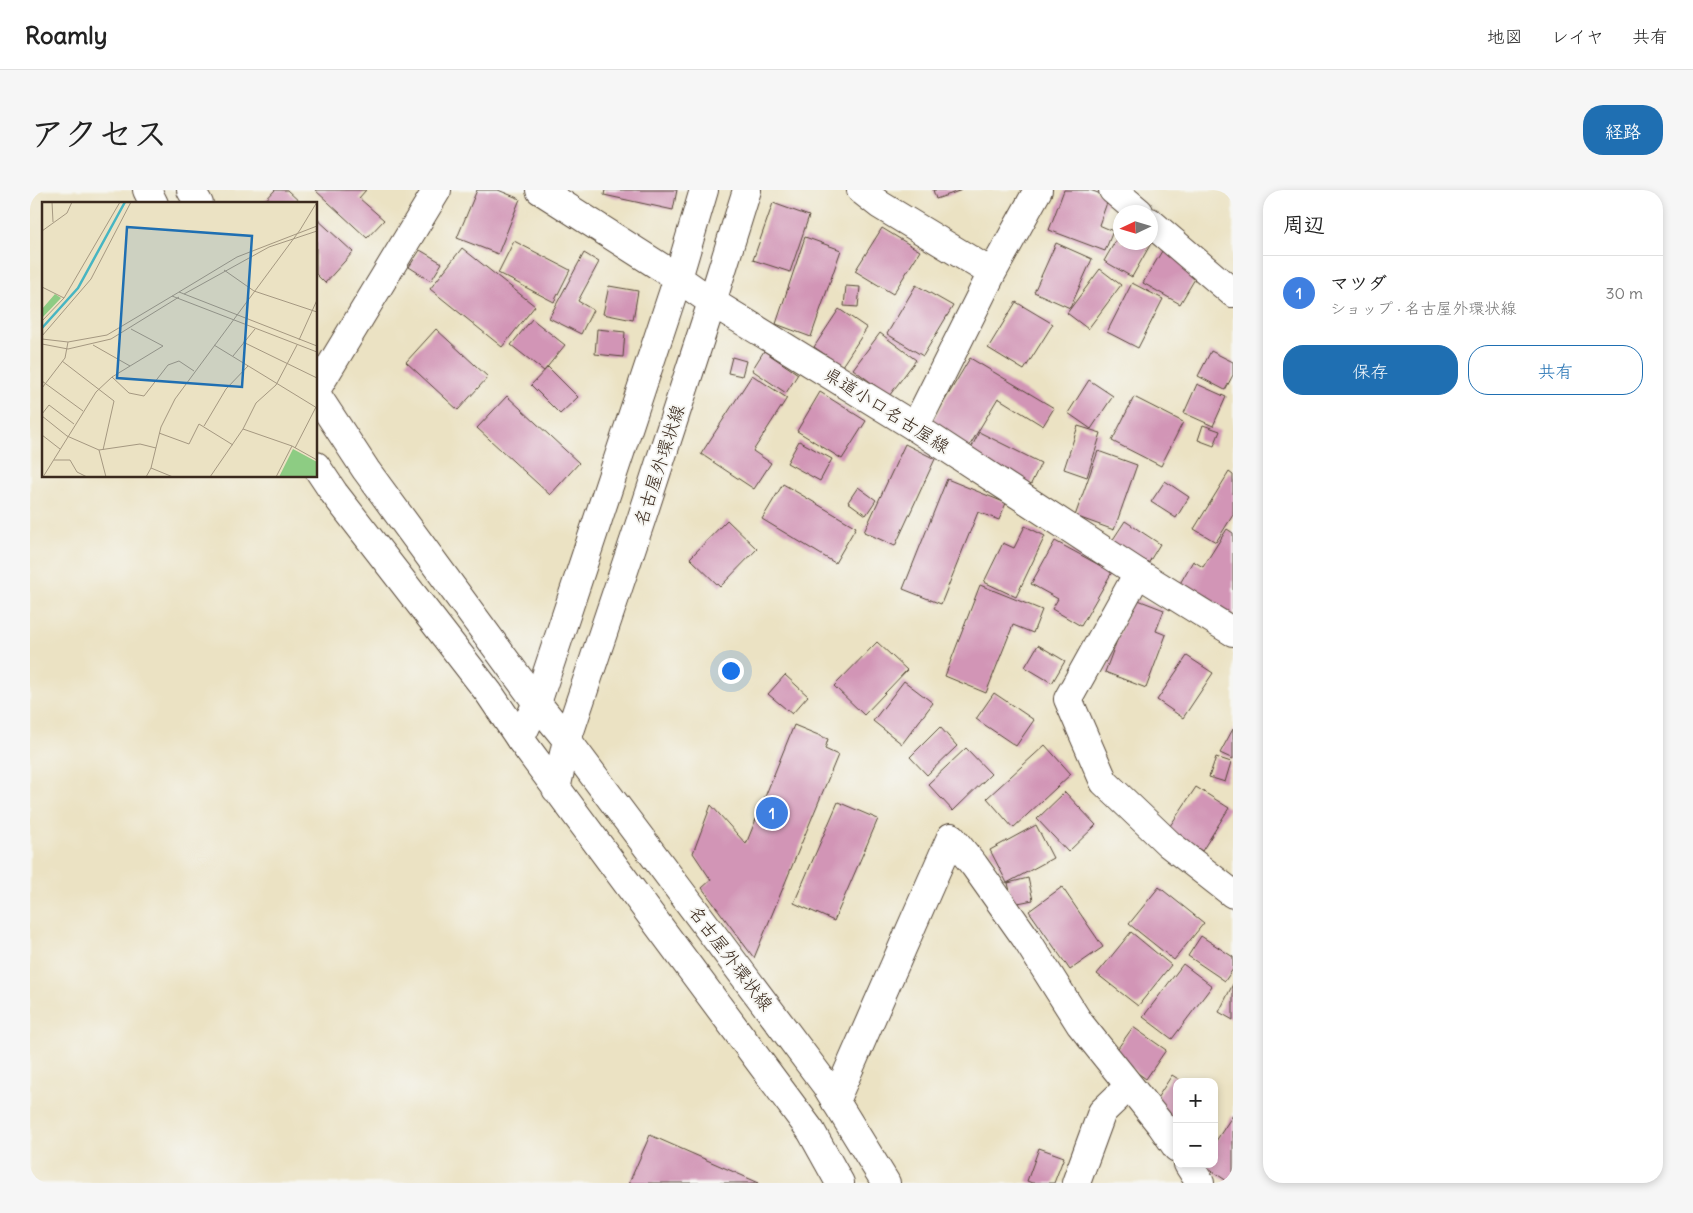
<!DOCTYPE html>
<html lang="ja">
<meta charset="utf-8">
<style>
:root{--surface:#fff;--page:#f6f6f6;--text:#222;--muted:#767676;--line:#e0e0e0;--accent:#1f6fb2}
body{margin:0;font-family:Delius,"Klee One",sans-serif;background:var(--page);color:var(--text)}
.controls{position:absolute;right:15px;bottom:15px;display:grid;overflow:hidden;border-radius:10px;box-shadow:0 2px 8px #0003}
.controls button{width:45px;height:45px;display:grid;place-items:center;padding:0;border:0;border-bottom:1px solid var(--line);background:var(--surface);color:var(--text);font:25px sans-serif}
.compass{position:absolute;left:1083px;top:15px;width:45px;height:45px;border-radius:50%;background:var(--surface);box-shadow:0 2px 8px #0003;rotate:266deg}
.you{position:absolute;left:700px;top:480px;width:18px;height:18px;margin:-12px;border:4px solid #fff;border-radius:50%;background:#1a73e8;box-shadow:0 0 0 8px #1a73e833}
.badge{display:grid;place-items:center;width:32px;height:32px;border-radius:50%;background:var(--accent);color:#fff;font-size:16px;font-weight:700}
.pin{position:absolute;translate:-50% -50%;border:2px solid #fff;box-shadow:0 1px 5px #0006}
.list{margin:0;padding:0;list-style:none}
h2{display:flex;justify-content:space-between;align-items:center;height:65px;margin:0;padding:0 20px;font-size:21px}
h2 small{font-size:16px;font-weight:400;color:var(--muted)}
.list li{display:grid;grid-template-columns:32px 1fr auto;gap:15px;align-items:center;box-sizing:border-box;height:75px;padding:0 20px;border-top:1px solid var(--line)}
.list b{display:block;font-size:19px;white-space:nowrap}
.list p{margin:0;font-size:16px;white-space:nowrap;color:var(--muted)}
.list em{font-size:16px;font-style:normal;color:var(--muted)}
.actions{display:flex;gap:10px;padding:15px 20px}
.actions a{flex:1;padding:11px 0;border:1px solid var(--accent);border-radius:20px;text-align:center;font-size:18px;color:var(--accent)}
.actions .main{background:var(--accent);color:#fff}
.map{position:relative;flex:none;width:1203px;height:993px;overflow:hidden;border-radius:20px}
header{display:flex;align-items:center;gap:30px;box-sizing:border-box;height:70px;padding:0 25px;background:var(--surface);border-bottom:1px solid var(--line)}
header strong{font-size:24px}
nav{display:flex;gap:28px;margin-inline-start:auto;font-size:18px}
.intro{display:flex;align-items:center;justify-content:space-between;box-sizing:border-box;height:120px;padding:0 30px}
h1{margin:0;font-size:35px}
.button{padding:12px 22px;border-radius:20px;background:var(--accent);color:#fff;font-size:18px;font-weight:700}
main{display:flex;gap:30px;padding:0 30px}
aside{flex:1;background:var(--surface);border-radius:20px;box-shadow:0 2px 8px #0003}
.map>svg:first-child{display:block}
</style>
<header>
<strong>Roamly</strong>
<nav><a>地図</a><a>レイヤ</a><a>共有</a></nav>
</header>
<div class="intro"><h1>アクセス</h1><a class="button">経路</a></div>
<main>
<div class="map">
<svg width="1203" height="993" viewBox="0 0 1203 993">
<rect width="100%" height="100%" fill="#f6f6f2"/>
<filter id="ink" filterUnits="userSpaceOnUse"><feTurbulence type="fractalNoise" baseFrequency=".02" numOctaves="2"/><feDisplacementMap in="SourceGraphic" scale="10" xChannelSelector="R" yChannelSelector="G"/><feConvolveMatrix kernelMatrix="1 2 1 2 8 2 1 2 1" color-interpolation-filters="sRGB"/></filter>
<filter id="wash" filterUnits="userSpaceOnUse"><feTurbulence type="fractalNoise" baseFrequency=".0096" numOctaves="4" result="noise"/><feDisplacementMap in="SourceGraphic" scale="20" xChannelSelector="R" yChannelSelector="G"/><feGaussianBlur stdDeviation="1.12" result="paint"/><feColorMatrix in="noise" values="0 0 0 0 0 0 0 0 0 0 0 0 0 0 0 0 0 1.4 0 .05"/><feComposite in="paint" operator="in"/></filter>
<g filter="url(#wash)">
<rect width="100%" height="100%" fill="#ebe2c3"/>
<g id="blocks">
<!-- building -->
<path fill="#d295b6" d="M 245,0 L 257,0 L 272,14 L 232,14 Z
M 285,0 L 336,0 L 329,8 L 354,30 L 337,48 Z
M 447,0 L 468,0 L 490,9 L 468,64 L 427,48 Z
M 575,0 L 647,0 L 643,20 L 574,5 Z
M 903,0 L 932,0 L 906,9 Z
M 1034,0 L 1060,0 L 1079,7 L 1069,35 L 1083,41 L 1075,61 L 1019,40 Z
M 743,13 L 779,26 L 760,82 L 723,70 Z
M 286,28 L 323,62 L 295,93 L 286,84 Z
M 1120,37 L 1128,41 L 1102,87 L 1074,71 L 1090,43 L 1090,52 L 1120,52 Z
M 852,38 L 890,61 L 863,104 L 825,81 Z
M 775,47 L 811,60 L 781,147 L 746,134 Z
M 484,51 L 540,80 L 524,112 L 468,83 Z
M 1026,53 L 1062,69 L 1040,118 L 1004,102 Z
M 1135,56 L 1172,77 L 1150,114 L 1113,93 Z
M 432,58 L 505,116 L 472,157 L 400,99 Z
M 390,60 L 412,73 L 401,91 L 379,77 Z
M 554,63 L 569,72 L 548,111 L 563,120 L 551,144 L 519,128 Z
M 1070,79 L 1091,95 L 1058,139 L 1037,123 Z
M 1102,93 L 1133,109 L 1108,158 L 1077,142 Z
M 886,95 L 923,116 L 893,166 L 857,144 Z
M 579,96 L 608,101 L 603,130 L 573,124 Z
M 816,96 L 830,97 L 828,117 L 814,116 Z
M 986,112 L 1023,134 L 994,180 L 958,158 Z
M 809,119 L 837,138 L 812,176 L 784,157 Z
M 502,129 L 535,155 L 514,181 L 481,155 Z
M 406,139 L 458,187 L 428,220 L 376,172 Z
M 567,139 L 595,142 L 593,167 L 565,164 Z
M 850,143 L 886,170 L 859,206 L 823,179 Z
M 734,161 L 768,184 L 756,203 L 722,180 Z
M 1181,161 L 1203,172 L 1203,185 L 1195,200 L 1168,186 Z
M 702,167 L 716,171 L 712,186 L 698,183 Z
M 940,168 L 1024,218 L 1013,236 L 968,208 L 937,260 L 899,237 Z
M 518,177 L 548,207 L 530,224 L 501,195 Z
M 722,185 L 757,208 L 723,261 L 741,273 L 724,299 L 671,264 Z
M 1059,190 L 1083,206 L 1061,239 L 1038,223 Z
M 1167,194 L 1196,207 L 1183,236 L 1154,223 Z
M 790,202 L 836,231 L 812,269 L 767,241 Z
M 477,206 L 549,273 L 520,305 L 447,238 Z
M 1104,207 L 1153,232 L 1131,276 L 1082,251 Z
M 1173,235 L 1190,241 L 1184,256 L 1168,250 Z
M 1048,236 L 1071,243 L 1057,287 L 1034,279 Z
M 949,242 L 1011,273 L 999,298 L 937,267 Z
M 769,251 L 802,269 L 790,291 L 757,273 Z
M 875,254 L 905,269 L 865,356 L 834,342 Z
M 1068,261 L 1107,275 L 1084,340 L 1045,326 Z
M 1199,282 L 1203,285 L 1203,325 L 1186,352 L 1164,339 Z
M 917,289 L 976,313 L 969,330 L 948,322 L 911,414 L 873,399 Z
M 1135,291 L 1159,307 L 1146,328 L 1121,312 Z
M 753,294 L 826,337 L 805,373 L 732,329 Z
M 828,297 L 846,310 L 836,325 L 818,312 Z
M 697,330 L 727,359 L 690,397 L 660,368 Z
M 1095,331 L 1130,354 L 1116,377 L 1080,354 Z
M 995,336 L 1015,346 L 986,407 L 954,392 L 973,353 L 984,358 Z
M 1197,339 L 1203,343 L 1203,423 L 1199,429 L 1148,397 L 1163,371 L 1173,377 Z
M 1025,351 L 1082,382 L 1051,436 L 1022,419 L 1028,409 L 1001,394 Z
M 950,395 L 1012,420 L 1003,443 L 983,435 L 956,503 L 915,486 Z
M 1103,408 L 1134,420 L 1126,441 L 1136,445 L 1116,498 L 1075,482 Z
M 847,452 L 877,480 L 834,525 L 804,496 Z
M 1008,455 L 1035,471 L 1022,493 L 995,477 Z
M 1157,466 L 1183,483 L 1153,528 L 1127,510 Z
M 755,485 L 778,506 L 762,524 L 738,504 Z
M 874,491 L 903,513 L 872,554 L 843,531 Z
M 964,503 L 1004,530 L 986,556 L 946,529 Z
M 764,535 L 798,549 L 795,559 L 808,565 L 724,768 L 672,698 L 681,690 L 663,663 L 681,615 L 716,654 Z
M 910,537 L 927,556 L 897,585 L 880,567 Z
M 1203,539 L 1203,569 L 1190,563 Z
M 1015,555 L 1041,584 L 983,638 L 957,608 Z
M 936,558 L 961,584 L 923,621 L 898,594 Z
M 1186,567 L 1201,572 L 1195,592 L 1179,587 Z
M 1166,597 L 1199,618 L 1172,661 L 1138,639 Z
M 1035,602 L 1066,635 L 1038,662 L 1007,629 Z
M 808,612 L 848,629 L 804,731 L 764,713 Z
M 1006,635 L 1023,668 L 977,693 L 960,660 Z
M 998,688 L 1003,710 L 983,714 L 978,693 Z
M 1032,697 L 1073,757 L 1040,780 L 999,721 Z
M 1129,697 L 1174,733 L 1144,770 L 1099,734 Z
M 1101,742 L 1141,775 L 1108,816 L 1067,784 Z
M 1171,746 L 1203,767 L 1203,779 L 1195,791 L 1158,766 Z
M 1153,774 L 1182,796 L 1142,849 L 1113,827 Z
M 1203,794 L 1203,830 L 1189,822 Z
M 1103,837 L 1136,860 L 1116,889 L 1083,865 Z
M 1142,885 L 1153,892 L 1147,892 L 1147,932 L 1122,916 Z
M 1203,925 L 1203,993 L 1200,993 L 1171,974 L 1184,974 L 1184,954 Z
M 620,945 L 729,993 L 599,993 Z
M 1009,958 L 1034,967 L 1024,993 L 1002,993 L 997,991 Z"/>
</g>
</g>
<g filter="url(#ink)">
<use href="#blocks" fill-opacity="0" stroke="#554637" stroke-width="1"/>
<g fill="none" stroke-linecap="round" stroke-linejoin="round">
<!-- minor casing -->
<g stroke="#554637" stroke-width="30">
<path id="minor" d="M 117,0 L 124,14
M 161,0 L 169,14
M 831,0 L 850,15 L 962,83
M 1083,0 L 1109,22
M 1120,32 L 1203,103
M 286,200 L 407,0
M 286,204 L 336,280 L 507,513
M 885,237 L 962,83 L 1008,0
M 286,276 L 304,303 L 459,503 L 490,549
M 1108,383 L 1038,509 L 1074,592 L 1139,654 L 1203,704
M 805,911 L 921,647 L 944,675 L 995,747 L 1050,834 L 1131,935 L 1147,958
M 1158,974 L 1170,993
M 1046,993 L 1072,922 L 1099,896"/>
</g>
<!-- major casing -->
<g stroke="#554637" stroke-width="30">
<path id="major" d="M 510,0 L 648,88 L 682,112 L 885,237 L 1108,383 L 1203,442
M 674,0 L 648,88 L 507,513 L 490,549 L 781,941 L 810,993
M 507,513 L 537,550 L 795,894 L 856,993
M 526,599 L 537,550 L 612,327 L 682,112 L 717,0"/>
</g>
<!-- minor -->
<use href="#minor" stroke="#fff" stroke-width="28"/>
<!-- major -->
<use href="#major" stroke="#fff" stroke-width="28"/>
</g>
</g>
<g text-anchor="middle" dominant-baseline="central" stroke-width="4" stroke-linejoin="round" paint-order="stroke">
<!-- street labels -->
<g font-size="18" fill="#3b2a1e" stroke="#f6f6f2">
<text transform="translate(857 220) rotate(32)">県道小口名古屋線</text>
<text transform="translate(629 275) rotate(-72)">名古屋外環状線</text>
<text transform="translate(701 768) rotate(53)">名古屋外環状線</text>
</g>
</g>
<!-- overview -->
<g transform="translate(12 12)">
<rect width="275" height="275" fill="#ebe2c3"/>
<path d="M 13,92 L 19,96 L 0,116 L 0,107 ZM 251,247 L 275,260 L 275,275 L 237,275 Z" fill="#8dcc83"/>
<path fill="none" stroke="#47b5c2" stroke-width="2.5" d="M 0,126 L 36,86 L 83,0"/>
<path fill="none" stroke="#a59881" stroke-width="1" d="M 10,0 L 11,20M 0,29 L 25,11 L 30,0M 182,68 L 212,89 L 275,110M 0,85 L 22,96 L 78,0M 137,90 L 195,55 L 275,24M 142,92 L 227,45 L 275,29M 130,94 L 275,150M 0,119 L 22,96M 0,134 L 49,77 L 89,0M 0,137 L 26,140M 257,138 L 275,98M 201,140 L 275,176M 0,142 L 26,147M 51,143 L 88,164M 172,143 L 275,206M 26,147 L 69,137 L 137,95M 191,154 L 213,127M 20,159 L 72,199 L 61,248M 70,175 L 87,191 L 102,194 L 126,163 L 137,159 L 152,169M 0,179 L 41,209M 0,186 L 23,156 L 26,140 L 65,133 L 137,90 L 275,144M 0,212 L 7,203 L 32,222M 0,214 L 25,234 L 57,248 L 98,242 L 114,246M 162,224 L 184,187 L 206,164M 201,227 L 250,244 L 275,258M 117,231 L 147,242 L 157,222 L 191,243M 0,233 L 18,247M 253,246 L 274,205M 57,248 L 64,275M 12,258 L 28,258 L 35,270 L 45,275M 109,266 L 131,275M 1,275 L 54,190 L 70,175 L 121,144 L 89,127M 104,275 L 109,266 L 119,225 L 133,197 L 258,28 L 275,0M 168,275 L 201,227 L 214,201 L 234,183 L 255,143M 234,275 L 250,244"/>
<path fill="#1f6fb2" fill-opacity="0.15" stroke="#1f6fb2" stroke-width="2.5" d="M 85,25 L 210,34 L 200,185 L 75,176 Z"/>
<rect width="275" height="275" fill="none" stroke="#3b2a1e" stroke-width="2.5"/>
</g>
</svg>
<div class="controls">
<button>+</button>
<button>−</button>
</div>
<svg class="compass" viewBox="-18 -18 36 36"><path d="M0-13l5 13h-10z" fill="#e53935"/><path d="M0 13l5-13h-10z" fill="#767676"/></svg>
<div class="you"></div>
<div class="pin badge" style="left:742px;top:623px;background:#3f7fe0">1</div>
</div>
<aside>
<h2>周辺<small></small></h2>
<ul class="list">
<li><span class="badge" style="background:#3f7fe0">1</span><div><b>マツダ</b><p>ショップ · 名古屋外環状線</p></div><em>30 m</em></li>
</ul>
<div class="actions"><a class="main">保存</a><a>共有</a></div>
</aside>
</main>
